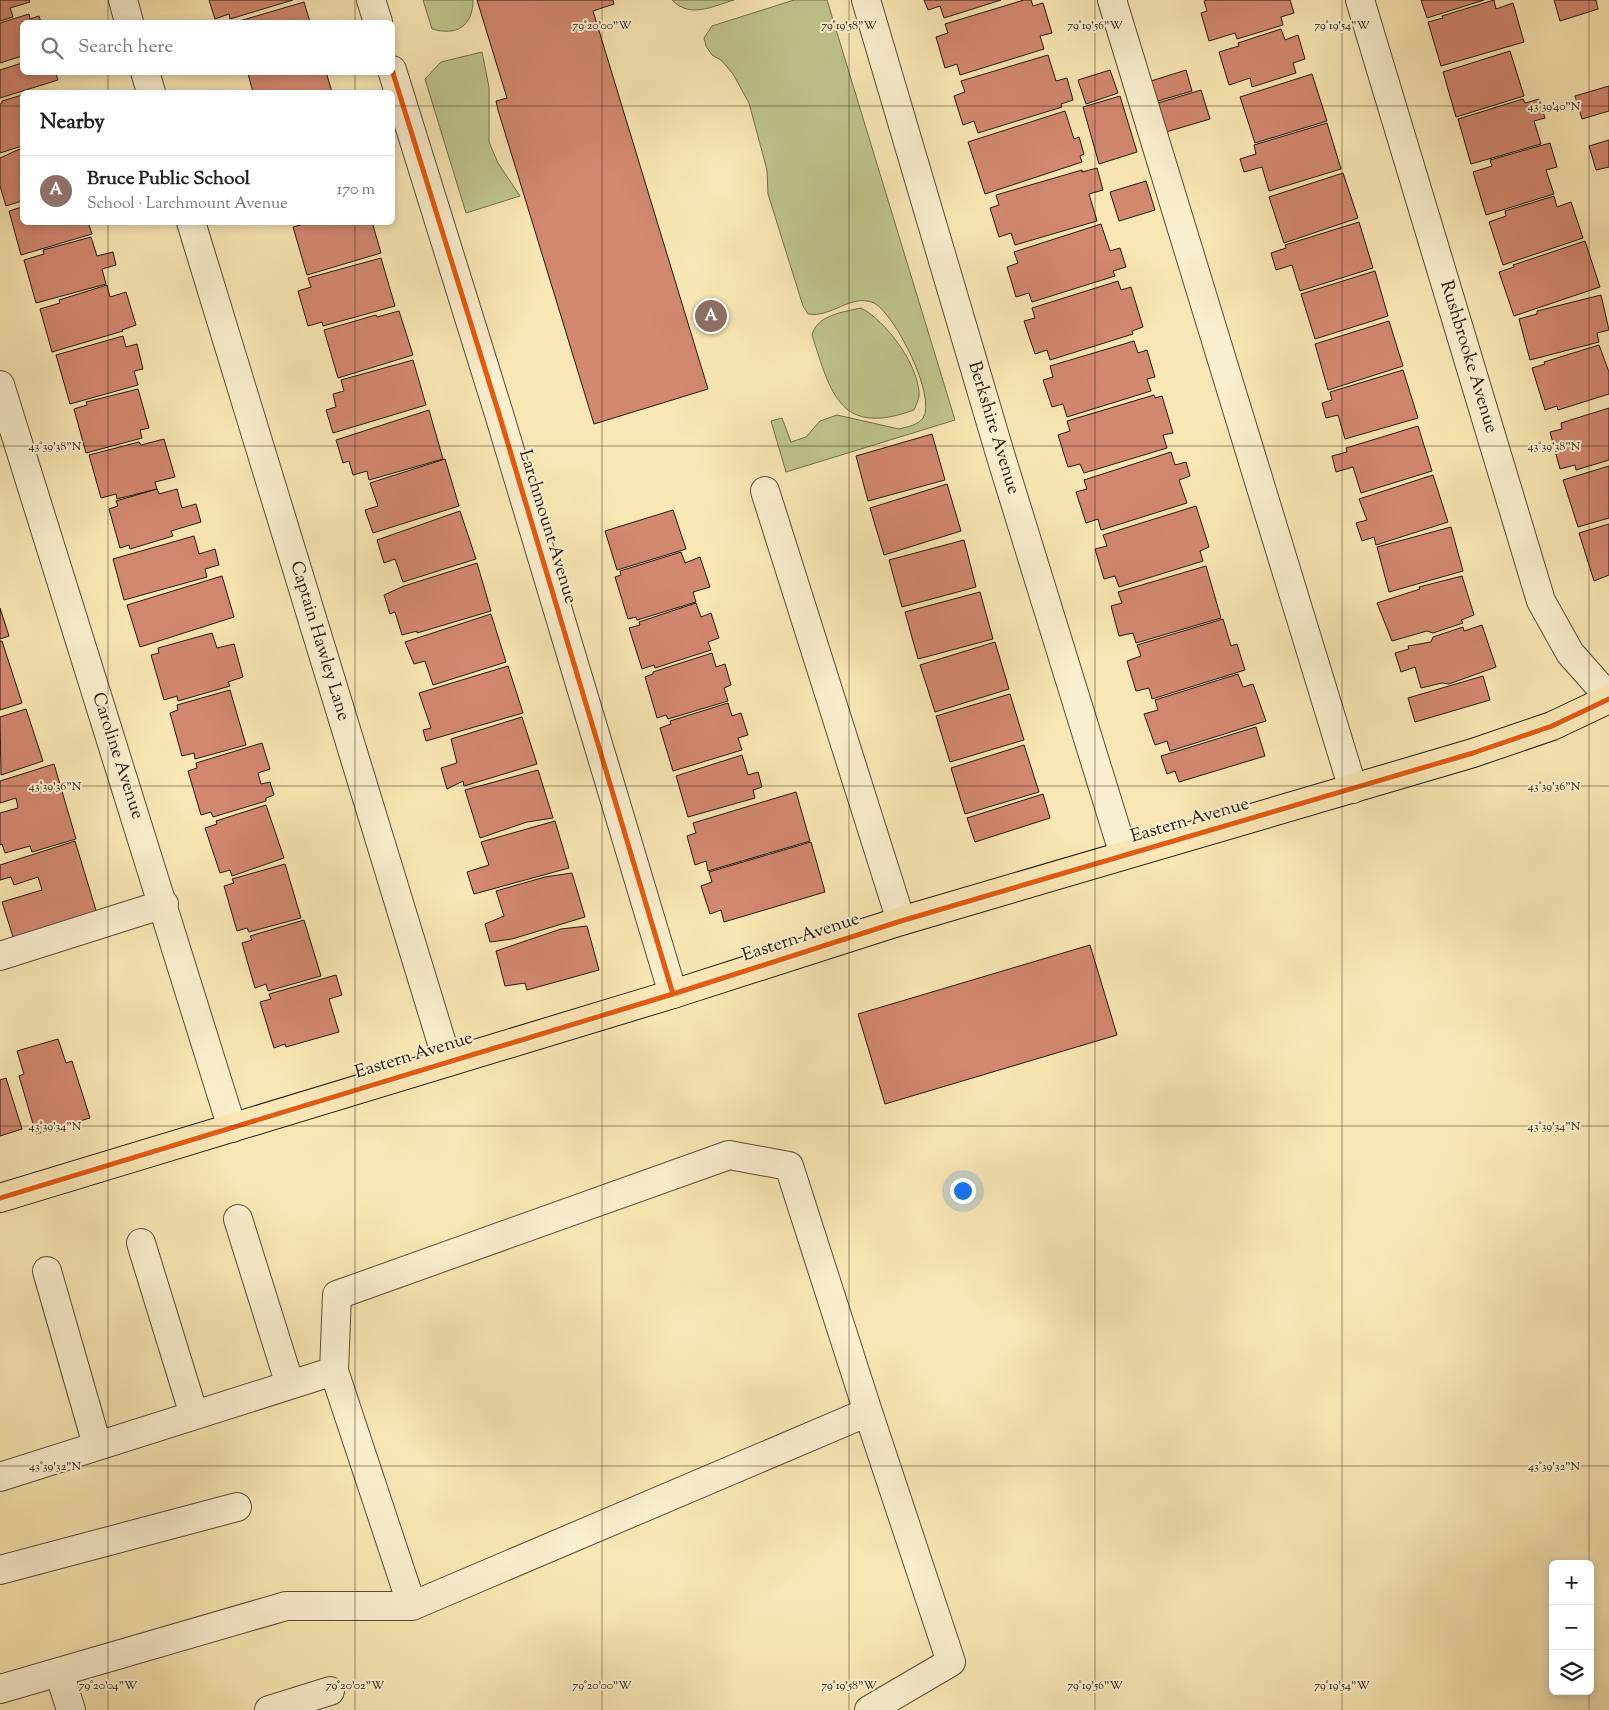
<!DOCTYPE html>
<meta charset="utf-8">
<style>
:root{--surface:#fff;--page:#f6f6f6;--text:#222;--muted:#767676;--line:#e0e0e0;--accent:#8f2418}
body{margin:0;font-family:"Sorts Mill Goudy",serif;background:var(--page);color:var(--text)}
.controls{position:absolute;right:15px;bottom:15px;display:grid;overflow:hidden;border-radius:8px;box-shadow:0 2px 8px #0003}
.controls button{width:45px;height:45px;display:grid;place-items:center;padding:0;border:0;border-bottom:1px solid var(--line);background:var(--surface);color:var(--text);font:25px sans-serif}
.you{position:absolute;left:962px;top:1190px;width:18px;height:18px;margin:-12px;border:4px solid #fff;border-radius:50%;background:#1a73e8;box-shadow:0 0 0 8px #1a73e833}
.badge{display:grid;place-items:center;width:32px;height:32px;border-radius:50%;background:var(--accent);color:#fff;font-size:16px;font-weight:700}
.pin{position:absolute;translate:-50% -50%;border:2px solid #fff;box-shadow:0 1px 5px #0006}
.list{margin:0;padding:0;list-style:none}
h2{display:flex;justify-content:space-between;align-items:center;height:65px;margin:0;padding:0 20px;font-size:21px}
h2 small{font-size:16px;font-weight:400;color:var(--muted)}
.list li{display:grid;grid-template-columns:32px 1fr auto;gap:15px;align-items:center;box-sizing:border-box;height:70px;padding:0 20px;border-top:1px solid var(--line)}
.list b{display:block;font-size:19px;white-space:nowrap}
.list p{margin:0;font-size:16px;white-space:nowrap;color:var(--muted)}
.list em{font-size:16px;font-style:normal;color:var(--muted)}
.icon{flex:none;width:28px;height:28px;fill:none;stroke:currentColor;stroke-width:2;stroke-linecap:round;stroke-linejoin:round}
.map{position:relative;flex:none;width:1609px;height:1710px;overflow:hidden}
.search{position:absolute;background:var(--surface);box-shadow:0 2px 8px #0003;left:20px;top:20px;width:375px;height:55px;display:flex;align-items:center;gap:12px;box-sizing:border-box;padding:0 18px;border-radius:8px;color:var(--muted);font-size:19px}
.panel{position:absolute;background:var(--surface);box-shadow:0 2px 8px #0003;left:20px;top:90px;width:375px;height:135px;border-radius:8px}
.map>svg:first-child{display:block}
</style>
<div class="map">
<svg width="1609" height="1710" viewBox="0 0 1609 1710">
<rect width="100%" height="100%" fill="#f8e7b4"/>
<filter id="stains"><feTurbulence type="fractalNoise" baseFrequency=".004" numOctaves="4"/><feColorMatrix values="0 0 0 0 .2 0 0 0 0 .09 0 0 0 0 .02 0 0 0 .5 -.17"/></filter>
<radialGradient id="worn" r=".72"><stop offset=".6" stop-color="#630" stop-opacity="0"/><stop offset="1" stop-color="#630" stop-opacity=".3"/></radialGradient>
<!-- green -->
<path fill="#bfc58b" stroke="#716f4d" d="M 423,0 L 473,0 C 473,27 456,36 432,29 Z
M 672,0 L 734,0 C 713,6 690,19 672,0 Z
M 794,0 L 827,0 L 955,420 L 786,472 L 771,421 L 782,418 L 791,442 L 806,437 L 820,421 L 837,415 L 899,429 C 907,427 918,425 923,418 C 937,397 895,314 874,303 C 851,293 832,318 808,314 L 803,306 L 768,194 L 767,170 L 749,103 L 733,74 L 721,60 L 712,55 L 706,46 L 704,38 L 712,26 Z
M 482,52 L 489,87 L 489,142 L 498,163 L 520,196 L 466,213 L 425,79 L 441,62 Z
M 861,308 C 886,321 917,363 919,392 C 920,397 916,405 914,410 C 840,437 831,394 812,335 C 817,315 843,312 861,308 Z"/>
<!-- building -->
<path fill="#d38870" stroke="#23190f" d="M 0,0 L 29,0 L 30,2 L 10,8 L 13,17 L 0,21 Z
M 209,0 L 293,0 L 230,19 L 229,14 L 215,19 Z
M 477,0 L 613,0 L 614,4 L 593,11 L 708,389 L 594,424 L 498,110 L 496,101 L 507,98 Z
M 924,0 L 1001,0 L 944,18 L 940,6 L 928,10 Z
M 1024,0 L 1031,0 L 1033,6 L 1043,3 L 1052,33 L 1040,36 L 1044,49 L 960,75 L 957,64 L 945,68 L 936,37 L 948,33 L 945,24 Z
M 1207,0 L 1290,0 L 1294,13 L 1281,17 L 1283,25 L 1237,39 L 1235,33 L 1209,41 L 1201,13 L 1207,11 L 1204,1 Z
M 1421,0 L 1484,0 L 1427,18 Z
M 1494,0 L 1496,9 L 1513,3 L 1524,42 L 1441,66 L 1428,22 L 1443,18 L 1442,16 Z
M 1554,0 L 1596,0 L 1598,9 L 1560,21 Z
M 304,2 L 310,22 L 236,22 Z
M 29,14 L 30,19 L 39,16 L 41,22 L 22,22 L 22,56 L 0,63 L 0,23 Z
M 1281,29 L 1285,40 L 1298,35 L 1305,59 L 1293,63 L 1296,73 L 1252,87 L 1250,78 L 1229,85 L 1219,52 L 1239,46 L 1238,43 Z
M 1510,51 L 1524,96 L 1456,117 L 1443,72 Z
M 1048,55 L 1056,81 L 1067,78 L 1073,100 L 1061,104 L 1062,107 L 978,133 L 974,121 L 963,125 L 954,96 L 965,92 L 961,81 Z
M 22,63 L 22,72 L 55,72 L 58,80 L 0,98 L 0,70 Z
M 1110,70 L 1118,93 L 1086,104 L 1078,80 Z
M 1186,70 L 1192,91 L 1158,101 L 1151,81 Z
M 254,72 L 326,72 L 332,92 L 253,92 L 248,74 Z
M 1312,74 L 1327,121 L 1255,143 L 1240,97 Z
M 1609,86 L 1609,111 L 1582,119 L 1575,96 Z
M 1201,90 L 1210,119 L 1166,132 L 1158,103 Z
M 22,95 L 22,146 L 0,153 L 0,104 L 2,103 L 2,101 Z
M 1120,96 L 1137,152 L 1099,164 L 1083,107 Z
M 1523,99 L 1525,103 L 1539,99 L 1545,118 L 1534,121 L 1541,144 L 1471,164 L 1458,119 Z
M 1065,111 L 1074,139 L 1079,137 L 1084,154 L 1080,156 L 1082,162 L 985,194 L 968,142 Z
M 1327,123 L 1341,169 L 1269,191 L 1262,167 L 1244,172 L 1240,159 L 1256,154 L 1254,145 Z
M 1609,140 L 1609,167 L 1596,170 L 1589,146 Z
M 1550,143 L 1557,167 L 1546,170 L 1554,194 L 1486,215 L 1473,172 L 1492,166 L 1490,160 Z
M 22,148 L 22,201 L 6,206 L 0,186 L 0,158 Z
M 1097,168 L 1103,190 L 1089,194 L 1097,221 L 1015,245 L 1011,233 L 999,237 L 990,208 L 999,205 L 996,195 L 1082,170 L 1082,172 Z
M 1343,173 L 1358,218 L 1284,243 L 1269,197 Z
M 1146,181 L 1155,210 L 1119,221 L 1110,192 Z
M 1554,196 L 1557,207 L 1571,202 L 1583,238 L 1503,265 L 1489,222 L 1506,216 L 1505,211 Z
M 22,207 L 22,222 L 88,222 L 92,234 L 21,255 L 9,211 Z
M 311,222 L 372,222 L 381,253 L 307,275 L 293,227 Z
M 1359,222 L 1373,268 L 1300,291 L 1292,265 L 1276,270 L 1271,253 L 1286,248 L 1285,245 Z
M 1101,224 L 1110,251 L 1120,248 L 1126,267 L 1113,271 L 1115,276 L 1032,302 L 1029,293 L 1016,297 L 1007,267 L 1018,263 L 1014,252 Z
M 91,237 L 97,256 L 113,252 L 116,265 L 102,269 L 106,284 L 36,303 L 24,260 L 44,254 L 43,250 Z
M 1585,241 L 1600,287 L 1514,316 L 1499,272 L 1514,267 L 1513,265 Z
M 381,258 L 395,306 L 323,326 L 322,322 L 308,326 L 298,291 L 311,287 L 308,278 Z
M 1375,271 L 1388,316 L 1315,339 L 1301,294 Z
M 1118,281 L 1121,290 L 1131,287 L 1143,327 L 1132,331 L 1133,334 L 1050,360 L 1047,350 L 1035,354 L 1024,321 L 1035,318 L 1032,308 Z
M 107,285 L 110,297 L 126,292 L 136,325 L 122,330 L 123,331 L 52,352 L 40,309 L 60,303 L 59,300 Z
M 1601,295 L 1609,330 L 1597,333 L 1599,342 L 1530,360 L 1519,319 L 1537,314 L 1537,311 Z
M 399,311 L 413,355 L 338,378 L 324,330 L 376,315 L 377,317 Z
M 1389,321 L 1403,366 L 1328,390 L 1315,344 Z
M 123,336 L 126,347 L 137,344 L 143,369 L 134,371 L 138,385 L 70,404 L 56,355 Z
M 1134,341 L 1138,353 L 1147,350 L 1155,377 L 1147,379 L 1151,391 L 1067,417 L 1063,404 L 1052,407 L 1043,380 L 1053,377 L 1050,366 Z
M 1599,345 L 1609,372 L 1609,394 L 1558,410 L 1557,406 L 1545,410 L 1532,368 L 1545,364 L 1544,362 Z
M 413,360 L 426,405 L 333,433 L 326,410 L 336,407 L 333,394 L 344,391 L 341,380 Z
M 1403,370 L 1418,418 L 1345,439 L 1338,415 L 1326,418 L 1322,403 L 1332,400 L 1330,392 Z
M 138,389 L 149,428 L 140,430 L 142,438 L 86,453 L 74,409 L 87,405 L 86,402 Z
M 1154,395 L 1155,398 L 1162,396 L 1173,433 L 1163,435 L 1167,448 L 1084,473 L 1080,464 L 1068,467 L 1058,435 L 1070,431 L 1067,421 Z
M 1609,408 L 1609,460 L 1576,470 L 1575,465 L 1560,469 L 1550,432 L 1562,429 L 1561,423 Z
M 429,410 L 443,459 L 369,480 L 367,471 L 353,475 L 349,461 L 343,463 L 336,440 Z
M 1418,426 L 1432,471 L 1361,493 L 1353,467 L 1336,472 L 1332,456 L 1347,452 L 1346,448 Z
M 932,434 L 945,480 L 868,501 L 856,456 Z
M 164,439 L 175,477 L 155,482 L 157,489 L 117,499 L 116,494 L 101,498 L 89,455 L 139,442 L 141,445 Z
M 1171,452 L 1175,465 L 1186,462 L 1190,476 L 1179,480 L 1187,503 L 1101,530 L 1098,519 L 1086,523 L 1076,492 L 1087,489 L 1084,480 Z
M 445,459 L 459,506 L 373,533 L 365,510 L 378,506 L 370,483 Z
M 1609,466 L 1609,518 L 1578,527 L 1563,480 Z
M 1433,475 L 1448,522 L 1376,545 L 1374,537 L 1362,541 L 1356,523 L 1367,520 L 1359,499 Z
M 947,484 L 961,531 L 884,555 L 870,508 Z
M 157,489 L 159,494 L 177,489 L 182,508 L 196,504 L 201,522 L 171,531 L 173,536 L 130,549 L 129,545 L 120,548 L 109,509 L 118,506 L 116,501 Z
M 1196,506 L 1209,547 L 1200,551 L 1203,561 L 1119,587 L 1115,576 L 1104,579 L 1095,549 L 1107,546 L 1103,535 Z
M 673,510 L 686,549 L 617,570 L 605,531 Z
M 460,511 L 476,559 L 403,582 L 395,559 L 384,563 L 377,540 Z
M 1609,524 L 1609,575 L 1594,581 L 1579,533 Z
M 1451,527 L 1463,571 L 1389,592 L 1377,547 Z
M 194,536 L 199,554 L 215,549 L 219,565 L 205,569 L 207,577 L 124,600 L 113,559 Z
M 964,540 L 976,587 L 902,607 L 889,560 Z
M 681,552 L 685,563 L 700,557 L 710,587 L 693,592 L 696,602 L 637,620 L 636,617 L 628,619 L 615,577 L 621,575 L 620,571 Z
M 477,563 L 491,611 L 417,633 L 417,631 L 402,635 L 395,612 L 390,614 L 384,595 L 404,586 Z
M 1206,566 L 1221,618 L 1136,643 L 1133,633 L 1119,636 L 1111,606 L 1122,603 L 1118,592 Z
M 222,576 L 234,617 L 140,647 L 127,605 Z
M 1462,576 L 1474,615 L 1461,620 L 1463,623 L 1433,633 L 1427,631 L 1392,641 L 1377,603 L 1420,589 L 1419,587 Z
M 980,592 L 993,639 L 918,659 L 905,612 Z
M 696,603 L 701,617 L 711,613 L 719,638 L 708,642 L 711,650 L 655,668 L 654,665 L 642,669 L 629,628 L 640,625 L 639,622 Z
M 0,608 L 9,636 L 0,639 Z
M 491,614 L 506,662 L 433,685 L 425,661 L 414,664 L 405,642 Z
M 1223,619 L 1231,646 L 1237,644 L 1245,670 L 1152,699 L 1149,688 L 1136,691 L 1127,661 L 1141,656 L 1137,645 Z
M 1482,625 L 1496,667 L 1449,684 L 1442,683 L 1421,688 L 1415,667 L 1401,672 L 1395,653 L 1409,649 L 1408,646 L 1431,642 L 1433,637 L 1463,627 L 1464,631 Z
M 212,633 L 217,648 L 234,644 L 243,677 L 228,682 L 230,686 L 178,701 L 177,696 L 164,700 L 151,655 L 159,653 L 158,648 Z
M 0,641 L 2,641 L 22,703 L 0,710 Z
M 995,642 L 1009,689 L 935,712 L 920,665 Z
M 712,653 L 716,667 L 725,664 L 731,685 L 724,688 L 728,701 L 668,719 L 666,715 L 657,718 L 645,677 L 653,674 L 653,672 Z
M 508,666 L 523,713 L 426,741 L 423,730 L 431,728 L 419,693 Z
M 1238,674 L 1243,687 L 1253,684 L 1266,721 L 1170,751 L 1167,741 L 1155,745 L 1144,714 L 1158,710 L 1155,700 Z
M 1483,676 L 1490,700 L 1415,722 L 1408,698 Z
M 230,690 L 246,745 L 195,759 L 194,753 L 182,756 L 170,713 L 178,710 L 177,705 Z
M 1010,694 L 1024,740 L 950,762 L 936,716 Z
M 728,703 L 732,716 L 741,713 L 748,735 L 738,738 L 742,750 L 673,771 L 660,728 L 671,724 L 670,721 Z
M 26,709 L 43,761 L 1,775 L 0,717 Z
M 522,717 L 537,764 L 464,786 L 463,781 L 447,789 L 441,768 L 457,763 L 451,739 Z
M 1256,727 L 1265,756 L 1179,782 L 1175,771 L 1167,774 L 1161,756 Z
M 262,743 L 270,769 L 258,773 L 261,784 L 270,782 L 274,795 L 266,798 L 266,801 L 213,817 L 211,812 L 201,815 L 188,771 L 197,768 L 196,763 Z
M 1024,745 L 1039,792 L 965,814 L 951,768 Z
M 742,755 L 748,775 L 758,772 L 762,787 L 753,790 L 755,798 L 688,817 L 676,776 Z
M 54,764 L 76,839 L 32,852 L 30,846 L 5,853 L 2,844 L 0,845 L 0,813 L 18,808 L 16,798 L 0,803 L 0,781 Z
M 538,770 L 553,818 L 527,822 L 480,838 L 465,790 Z
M 796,792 L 810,841 L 708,871 L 706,861 L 695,865 L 687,836 L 696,833 L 693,823 Z
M 1043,794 L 1050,818 L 975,842 L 967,818 Z
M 266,805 L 284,858 L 232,876 L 230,870 L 220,873 L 205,828 L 217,824 L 216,821 Z
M 555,821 L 569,868 L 474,894 L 467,872 L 489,865 L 481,842 Z
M 75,841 L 98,917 L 14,940 L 2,902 L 42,890 L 38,877 L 14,885 L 11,877 L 0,880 L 0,865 Z
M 811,842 L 825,892 L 724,922 L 721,910 L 710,914 L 701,886 L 712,882 L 709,872 Z
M 285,864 L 301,918 L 249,932 L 247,928 L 237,931 L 224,886 L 234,883 L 232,879 Z
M 572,873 L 585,917 L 512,939 L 490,942 L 485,924 L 504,916 L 496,891 L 545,877 Z
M 304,920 L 321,976 L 268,991 L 266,984 L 255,988 L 242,943 L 252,940 L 250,936 Z
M 587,926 L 599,970 L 527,990 L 525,983 L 505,986 L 496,951 L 561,929 Z
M 1090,945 L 1117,1035 L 885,1104 L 858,1014 Z
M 336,975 L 342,995 L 329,999 L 339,1032 L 286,1047 L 285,1044 L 274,1048 L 260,1002 L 271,999 L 269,994 Z
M 58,1039 L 66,1063 L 72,1061 L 90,1118 L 36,1134 L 19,1076 L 24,1074 L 17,1051 Z
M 6,1078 L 22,1129 L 0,1136 L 0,1080 Z"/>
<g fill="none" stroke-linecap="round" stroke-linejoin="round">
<!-- minor casing -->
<g stroke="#584c38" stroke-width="30">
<path id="minor" d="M 123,0 L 129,22
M 371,0 L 378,22
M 866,0 L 1001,457 L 1124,855
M 1112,0 L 1353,789
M 1360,0 L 1541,601 L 1570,653 L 1609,697
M 392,70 L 499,414 L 673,994
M 145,72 L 151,92
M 191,222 L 447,1060
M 0,385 L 232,1128
M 765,491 L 901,921
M 0,956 L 164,904
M 238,1219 L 290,1385
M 141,1243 L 194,1415
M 47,1271 L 97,1445
M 334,1371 L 337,1295 L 729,1155 L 789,1166 L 868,1412
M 0,1477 L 334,1371 L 412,1606
M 0,1570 L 237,1507
M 59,1672 L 71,1710
M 0,1689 L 286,1606 L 412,1606 L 868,1412 L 951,1662 L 869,1710
M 269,1710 L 330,1691"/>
</g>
<!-- major casing -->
<g stroke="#23190f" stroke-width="30">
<path id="major" d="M 0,1198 L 673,994 L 901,921 L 1473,753 L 1552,726 L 1609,699"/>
</g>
<!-- minor -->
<use href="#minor" stroke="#faefce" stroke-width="28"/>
<!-- major -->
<use href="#major" stroke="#f8e7b4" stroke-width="28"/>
<!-- cycleway casing -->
<g stroke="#faefce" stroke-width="8">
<path id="cycleway" d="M 392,70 L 499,414 L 673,994
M 0,1198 L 673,994 L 901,921 L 1473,753 L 1552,726 L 1609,699"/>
</g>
<!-- cycleway -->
<use href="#cycleway" stroke="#e8590c" stroke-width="5"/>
</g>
<!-- ticks -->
<path fill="none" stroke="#23190f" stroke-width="1" stroke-opacity="0.45" d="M 108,0 L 108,22M 355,0 L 355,22M 602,0 L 602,1710M 849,0 L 849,1710M 1095,0 L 1095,1710M 1342,0 L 1342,1710M 1589,0 L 1589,1564M 108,72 L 108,92M 355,72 L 355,92M 0,106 L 22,106M 392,106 L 1609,106M 108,222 L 108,1710M 355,222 L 355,1710M 0,446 L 1609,446M 0,786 L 1609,786M 0,1126 L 1609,1126M 0,1466 L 1609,1466M 1589,1691 L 1589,1710"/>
<g text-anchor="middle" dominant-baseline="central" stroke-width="4" stroke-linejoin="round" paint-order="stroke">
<!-- street labels -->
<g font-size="18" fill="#23190f" stroke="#faefce">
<text transform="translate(1468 357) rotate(73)">Rushbrooke Avenue</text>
<text transform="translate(993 428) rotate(73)">Berkshire Avenue</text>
<text transform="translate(547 527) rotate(73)">Larchmount Avenue</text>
<text transform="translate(319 641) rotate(73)">Captain Hawley Lane</text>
<text transform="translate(117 756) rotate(72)">Caroline Avenue</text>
<text transform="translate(1190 821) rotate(-16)">Eastern Avenue</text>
<text transform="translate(801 938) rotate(-18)">Eastern Avenue</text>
<text transform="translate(414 1056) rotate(-17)">Eastern Avenue</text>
</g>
</g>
<g font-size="12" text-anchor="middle" fill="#23190f" stroke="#faefce" stroke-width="4" stroke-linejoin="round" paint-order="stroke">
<text x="602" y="29">79°20'00"W</text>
<text x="849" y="29">79°19'58"W</text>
<text x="1095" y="29">79°19'56"W</text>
<text x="1342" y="29">79°19'54"W</text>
<text x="1554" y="110">43°39'40"N</text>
<text x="55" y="450">43°39'38"N</text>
<text x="1554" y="450">43°39'38"N</text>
<text x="55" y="790">43°39'36"N</text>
<text x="1554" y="790">43°39'36"N</text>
<text x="55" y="1130">43°39'34"N</text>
<text x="1554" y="1130">43°39'34"N</text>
<text x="55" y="1470">43°39'32"N</text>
<text x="1554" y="1470">43°39'32"N</text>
<text x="108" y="1689">79°20'04"W</text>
<text x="355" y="1689">79°20'02"W</text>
<text x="602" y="1689">79°20'00"W</text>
<text x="849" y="1689">79°19'58"W</text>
<text x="1095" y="1689">79°19'56"W</text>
<text x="1342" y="1689">79°19'54"W</text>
</g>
<rect width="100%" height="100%" filter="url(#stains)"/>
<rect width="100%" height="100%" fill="url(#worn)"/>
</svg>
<div class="controls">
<button>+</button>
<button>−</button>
<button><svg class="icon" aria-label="layers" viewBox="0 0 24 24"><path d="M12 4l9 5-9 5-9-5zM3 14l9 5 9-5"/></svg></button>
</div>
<div class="you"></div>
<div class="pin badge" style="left:711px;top:316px;background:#8d6e63">A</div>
<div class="search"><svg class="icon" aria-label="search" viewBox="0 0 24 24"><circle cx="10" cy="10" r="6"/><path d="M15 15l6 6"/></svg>Search here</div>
<section class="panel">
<h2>Nearby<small></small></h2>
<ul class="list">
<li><span class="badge" style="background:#8d6e63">A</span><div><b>Bruce Public School</b><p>School · Larchmount Avenue</p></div><em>170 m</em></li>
</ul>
</section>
</div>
